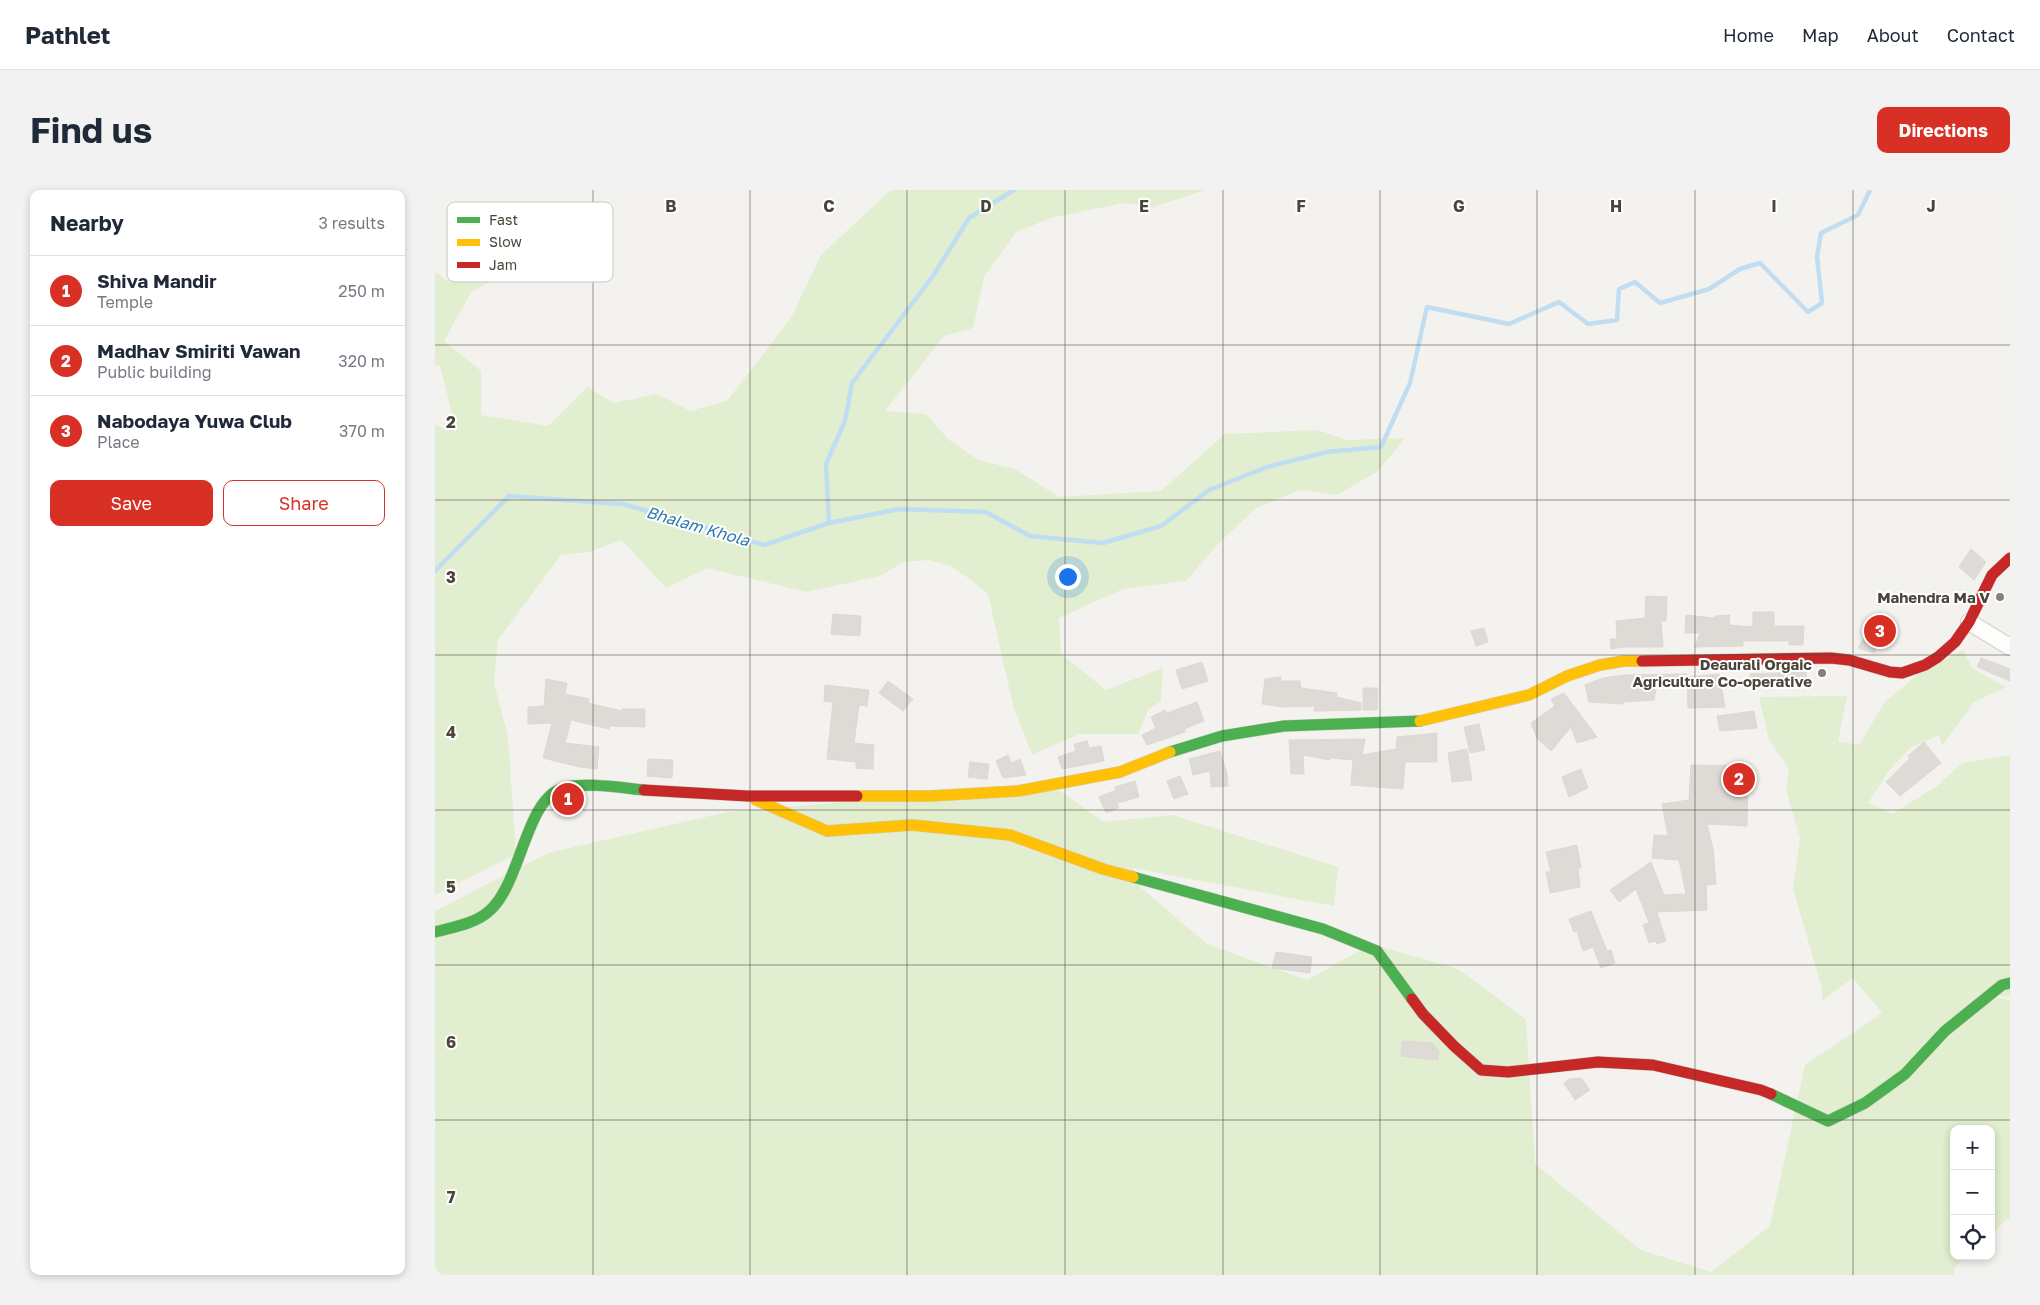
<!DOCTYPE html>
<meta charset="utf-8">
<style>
:root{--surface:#fff;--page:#f2f2f3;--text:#1f2937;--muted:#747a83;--line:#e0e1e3;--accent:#d93025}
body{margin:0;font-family:"Golos Text",sans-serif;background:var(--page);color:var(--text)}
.controls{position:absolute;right:15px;bottom:15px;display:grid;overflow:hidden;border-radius:10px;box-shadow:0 2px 8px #0003}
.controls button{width:45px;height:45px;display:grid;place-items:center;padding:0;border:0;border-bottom:1px solid var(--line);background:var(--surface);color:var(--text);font:25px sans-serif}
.you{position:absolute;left:632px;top:386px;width:18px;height:18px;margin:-12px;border:4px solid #fff;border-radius:50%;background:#1a73e8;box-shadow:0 0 0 8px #1a73e833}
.badge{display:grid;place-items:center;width:32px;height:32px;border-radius:50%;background:var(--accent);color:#fff;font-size:16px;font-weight:700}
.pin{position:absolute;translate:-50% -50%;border:2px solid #fff;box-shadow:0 1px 5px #0006}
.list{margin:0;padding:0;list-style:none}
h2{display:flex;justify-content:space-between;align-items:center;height:65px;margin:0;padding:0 20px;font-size:21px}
h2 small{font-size:16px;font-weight:400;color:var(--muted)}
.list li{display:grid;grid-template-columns:32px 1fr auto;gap:15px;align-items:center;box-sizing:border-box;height:70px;padding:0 20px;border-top:1px solid var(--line)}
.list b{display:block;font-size:19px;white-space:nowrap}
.list p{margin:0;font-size:16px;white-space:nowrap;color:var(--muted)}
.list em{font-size:16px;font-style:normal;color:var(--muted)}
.actions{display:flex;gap:10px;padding:15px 20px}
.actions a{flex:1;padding:11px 0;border:1px solid var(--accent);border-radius:10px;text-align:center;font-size:18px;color:var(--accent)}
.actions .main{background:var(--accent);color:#fff}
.icon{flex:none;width:28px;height:28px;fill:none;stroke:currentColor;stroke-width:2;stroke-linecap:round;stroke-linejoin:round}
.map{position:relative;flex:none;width:1575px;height:1085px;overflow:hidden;border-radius:10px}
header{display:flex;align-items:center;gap:30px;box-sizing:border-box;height:70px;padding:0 25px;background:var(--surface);border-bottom:1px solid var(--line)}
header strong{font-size:24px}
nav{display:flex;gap:28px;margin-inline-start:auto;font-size:18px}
.intro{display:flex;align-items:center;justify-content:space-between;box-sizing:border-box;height:120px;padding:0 30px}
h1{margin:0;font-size:35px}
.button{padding:12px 22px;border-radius:10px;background:var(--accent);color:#fff;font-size:18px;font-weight:700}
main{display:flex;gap:30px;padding:0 30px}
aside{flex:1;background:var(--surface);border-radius:10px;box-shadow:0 2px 8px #0003}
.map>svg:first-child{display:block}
</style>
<header>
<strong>Pathlet</strong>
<nav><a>Home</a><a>Map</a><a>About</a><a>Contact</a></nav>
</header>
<div class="intro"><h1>Find us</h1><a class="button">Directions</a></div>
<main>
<aside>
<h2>Nearby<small>3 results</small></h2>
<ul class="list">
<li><span class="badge">1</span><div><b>Shiva Mandir</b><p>Temple</p></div><em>250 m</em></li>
<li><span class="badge">2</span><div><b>Madhav Smiriti Vawan</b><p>Public building</p></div><em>320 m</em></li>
<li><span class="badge">3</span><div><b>Nabodaya Yuwa Club</b><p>Place</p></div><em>370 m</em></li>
</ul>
<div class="actions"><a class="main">Save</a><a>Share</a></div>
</aside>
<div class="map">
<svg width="1575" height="1085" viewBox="0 0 1575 1085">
<rect width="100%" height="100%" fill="#f4f2ee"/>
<!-- green -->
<path fill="#e1eecf" d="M 456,0 L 770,0 L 718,17 L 688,13 L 616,28 L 581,42 L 549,87 L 538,138 L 509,146 L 450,221 L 491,224 L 513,249 L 543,270 L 580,279 L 624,307 L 726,301 L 790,244 L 882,240 L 913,250 L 970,248 L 943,281 L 902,305 L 865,300 L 821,318 L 783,354 L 751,391 L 688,399 L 624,428 L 626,464 L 671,500 L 728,478 L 726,511 L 713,520 L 703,544 L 644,544 L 597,565 L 578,515 L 553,404 L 536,390 L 516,376 L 494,370 L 469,372 L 445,386 L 371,402 L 272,378 L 231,398 L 187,350 L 154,362 L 126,365 L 63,450 L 59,493 L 73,546 L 81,664 L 0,705 L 0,234 L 12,240 L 18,228 L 5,175 L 0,176 L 0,81 L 12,91 L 44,74 L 58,90 L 36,102 L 9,151 L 46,181 L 46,225 L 113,236 L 152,197 L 179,213 L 222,204 L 255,221 L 292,211 L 356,128 L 386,65 Z
M 1528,460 L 1537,478 L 1571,497 L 1539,512 L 1507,556 L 1504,545 L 1475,558 L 1454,581 L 1433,613 L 1457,624 L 1502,596 L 1527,573 L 1575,565 L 1575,807 L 1528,802 L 1575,810 L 1575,1027 L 1556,1044 L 1556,939 L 1519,939 L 1519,1066 L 1531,1066 L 1520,1076 L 1518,1085 L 0,1085 L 0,721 L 113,663 L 292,622 L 616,595 L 669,632 L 738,625 L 903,677 L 899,716 L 698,678 L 705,697 L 772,754 L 872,790 L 937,754 L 1023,779 L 1091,829 L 1100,974 L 1206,1060 L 1276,1082 L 1335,1036 L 1370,875 L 1447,823 L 1418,788 L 1387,811 L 1387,799 L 1358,698 L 1365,648 L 1351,600 L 1354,579 L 1334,550 L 1324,507 L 1412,506 L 1403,551 L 1424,555 L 1449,513 L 1482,485 Z"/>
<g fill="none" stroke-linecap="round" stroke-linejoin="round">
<!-- stream -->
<path stroke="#c0ddf1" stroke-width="4.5" d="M 394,333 L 464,319 L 551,322 L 595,346 L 668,353 L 726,336 L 774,300 L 832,277 L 892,262 L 946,257 L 975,193 L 992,117 L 1074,134 L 1124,112 L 1153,134 L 1182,130 L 1184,99 L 1200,92 L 1225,113 L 1274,99 L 1305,79 L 1325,73 L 1373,122 L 1387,113 L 1382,67 L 1386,43 L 1423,25 L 1435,0
M 0,381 L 74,306 L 188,314 L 329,355 L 394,333 L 391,274 L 410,231 L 417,193 L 498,86 L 534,28 L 579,0"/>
</g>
<!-- building -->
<path fill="#dedbd6" stroke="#dcd9d4" d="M 1536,359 L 1551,372 L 1539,390 L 1524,377 Z
M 1211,406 L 1232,407 L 1231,431 L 1226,431 L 1228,457 L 1189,457 L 1176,459 L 1175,449 L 1182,449 L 1181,431 L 1210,428 Z
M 1318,422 L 1339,422 L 1339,436 L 1369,436 L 1368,455 L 1354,455 L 1354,451 L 1308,451 L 1308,456 L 1260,457 L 1265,443 L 1250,443 L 1251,425 L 1280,428 L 1280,426 L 1295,425 L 1294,435 L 1318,437 Z
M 398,424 L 426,426 L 425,446 L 396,444 Z
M 1442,431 L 1453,435 L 1447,452 L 1436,448 Z
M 1049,438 L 1053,452 L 1041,456 L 1036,441 Z
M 1429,448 L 1443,455 L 1439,463 L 1423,458 Z
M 1546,468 L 1575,479 L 1575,491 L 1542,477 Z
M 767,472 L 773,491 L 747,499 L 741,480 Z
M 1371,482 L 1372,492 L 1355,492 L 1355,495 L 1328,495 L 1328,493 L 1316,494 L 1315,484 Z
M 1252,484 L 1252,487 L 1284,484 L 1290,517 L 1253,518 L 1252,490 L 1223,487 L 1219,510 L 1188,512 L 1188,514 L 1154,512 L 1150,495 L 1168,488 L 1190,485 Z
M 846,487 L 846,491 L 865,491 L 866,498 L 902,503 L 901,507 L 926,513 L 926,520 L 884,521 L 879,521 L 880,516 L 848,517 L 827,514 L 830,489 Z
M 111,489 L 132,493 L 130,504 L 154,509 L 153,513 L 187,521 L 187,519 L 210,519 L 210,537 L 175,536 L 174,539 L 136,530 L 130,553 L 164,557 L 162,579 L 145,577 L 108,568 L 117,533 L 93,534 L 93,517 L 109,516 Z
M 453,491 L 478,509 L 468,521 L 444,503 Z
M 390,495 L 434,500 L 432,516 L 424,515 L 419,553 L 439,555 L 438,579 L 421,578 L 421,572 L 392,569 L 398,512 L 389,511 Z
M 928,498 L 943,498 L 942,520 L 928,520 Z
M 1129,503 L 1162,547 L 1142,553 L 1136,537 L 1116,561 L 1102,548 L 1096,533 L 1120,516 L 1116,509 Z
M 762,512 L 769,531 L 749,539 L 750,542 L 712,555 L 707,545 L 721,538 L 716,527 L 730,520 L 732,523 Z
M 1319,521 L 1322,538 L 1285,541 L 1282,526 Z
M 1044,534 L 1050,560 L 1035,563 L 1029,537 Z
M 1002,543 L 1002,572 L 970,572 L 968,599 L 916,595 L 918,570 L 895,568 L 895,570 L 868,565 L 869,584 L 856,584 L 854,550 L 930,549 L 927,565 L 961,559 L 962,547 Z
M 652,551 L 654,558 L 666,556 L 669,571 L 627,579 L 623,567 L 641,561 L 639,554 Z
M 1489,552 L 1506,573 L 1465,606 L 1451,592 L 1475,568 L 1473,566 Z
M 1032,559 L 1037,590 L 1017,592 L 1013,563 Z
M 785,561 L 792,583 L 793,596 L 776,597 L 775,581 L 758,585 L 754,569 Z
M 573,565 L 576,573 L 585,569 L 591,585 L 568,588 L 561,571 Z
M 213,569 L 238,570 L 237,588 L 212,586 Z
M 535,572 L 554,574 L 552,589 L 533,587 Z
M 1256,575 L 1313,576 L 1312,636 L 1272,634 L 1278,659 L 1281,694 L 1271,695 L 1272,720 L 1222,722 L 1231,751 L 1222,754 L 1221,751 L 1214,753 L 1208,735 L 1214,733 L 1201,699 L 1184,712 L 1175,700 L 1216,672 L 1229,705 L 1251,704 L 1244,670 L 1217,668 L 1219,645 L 1233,646 L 1227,614 L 1254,610 Z
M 1146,579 L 1153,598 L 1134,607 L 1127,587 Z
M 745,586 L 753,604 L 739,609 L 732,591 Z
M 700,591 L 704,607 L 682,613 L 684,618 L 671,623 L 664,607 L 681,600 L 680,597 Z
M 1142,655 L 1146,678 L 1143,678 L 1145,697 L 1115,703 L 1111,682 L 1116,682 L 1111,662 Z
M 1156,721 L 1172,761 L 1176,760 L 1180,773 L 1166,778 L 1158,757 L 1148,761 L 1142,741 L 1139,742 L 1134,729 Z
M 841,762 L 877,767 L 875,783 L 837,778 Z
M 967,851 L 997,853 L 1004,861 L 1003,870 L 966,866 Z
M 1146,888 L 1155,900 L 1140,910 L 1129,893 L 1134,889 Z"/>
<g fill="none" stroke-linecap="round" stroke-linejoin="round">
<!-- street casing -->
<g stroke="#d2d0cb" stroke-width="18">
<path id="street" d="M 1534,432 L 1575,457"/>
</g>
<!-- fast casing -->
<g stroke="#d3cfc5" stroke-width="12">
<path id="fast" d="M 735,562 L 787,546 L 849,536 L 985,531
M 698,687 L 888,739 L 942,761 L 977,809
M 0,742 C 18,737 39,734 53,722 C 85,697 90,613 125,599 C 144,591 188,598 209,600
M 1336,904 L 1393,931 L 1430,913 L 1470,884 L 1510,841 L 1567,795 L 1575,793"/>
</g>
<!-- slow casing -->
<g stroke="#d3cfc5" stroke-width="12">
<path id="slow" d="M 985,531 L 1094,505 L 1132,486 L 1165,475 L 1189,471 L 1207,471
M 422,606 L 495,606 L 583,601 L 685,582 L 735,562
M 321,610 L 392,641 L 477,635 L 575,645 L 668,679 L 698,687"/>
</g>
<!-- jam casing -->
<g stroke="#d3cfc5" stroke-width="12">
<path id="jam" d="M 1207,471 L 1396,468 L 1414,470 L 1455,482 L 1467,483 L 1490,475 L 1503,467 L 1520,452 L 1534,432 L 1557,385 L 1575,368
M 209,600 L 312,606 L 422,606
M 977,809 L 988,824 L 1019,856 L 1046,880 L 1073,882 L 1163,872 L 1218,875 L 1326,900 L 1336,904"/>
</g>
<!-- street -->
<use href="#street" stroke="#fdfdfc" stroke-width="16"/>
<!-- fast -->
<use href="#fast" stroke="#4caf50" stroke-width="11"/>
<!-- slow -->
<use href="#slow" stroke="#ffc107" stroke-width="11"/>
<!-- jam -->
<use href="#jam" stroke="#c62828" stroke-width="11"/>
</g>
<!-- grid -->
<path fill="none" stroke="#4b4439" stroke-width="1" stroke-opacity="0.55" d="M 158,0 L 158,1085M 315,0 L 315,1085M 472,0 L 472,1085M 630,0 L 630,1085M 788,0 L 788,1085M 945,0 L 945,1085M 1102,0 L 1102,1085M 1260,0 L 1260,1085M 1418,0 L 1418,1085M 0,155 L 1575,155M 0,310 L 1575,310M 0,465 L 1575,465M 0,620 L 1575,620M 0,775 L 1575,775M 0,930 L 1575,930"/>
<!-- markers -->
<g fill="#868178" stroke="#fff" stroke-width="2">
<circle cx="1565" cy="407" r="5"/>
<circle cx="1387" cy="483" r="5"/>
</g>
<g text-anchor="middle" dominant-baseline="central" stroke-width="4" stroke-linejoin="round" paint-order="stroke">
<!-- poi labels -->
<g font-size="15" font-weight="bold" fill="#4b4439" stroke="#fff" text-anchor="end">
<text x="1555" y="407">Mahendra Ma V</text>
<text x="1377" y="474">Deaurali Orgaic<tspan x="1377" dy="17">Agriculture Co-operative</tspan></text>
</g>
<!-- water labels -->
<g font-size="16" font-style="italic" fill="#2e7ab2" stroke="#fff">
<text transform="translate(263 336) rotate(16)">Bhalam Khola</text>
</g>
</g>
<!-- legend -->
<rect x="12" y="12" width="166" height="80" rx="8" fill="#fff" stroke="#c9c7c4" stroke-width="1"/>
<rect x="22" y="27" width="23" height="6" fill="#4caf50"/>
<rect x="22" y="49" width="23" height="7" fill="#ffc107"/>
<rect x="22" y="72" width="23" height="6" fill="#c62828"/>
<g font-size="14" fill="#4b4439">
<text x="54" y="35">Fast</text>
<text x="54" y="57">Slow</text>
<text x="54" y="80">Jam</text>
</g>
<g font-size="16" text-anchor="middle" font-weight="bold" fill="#4b4439" stroke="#fff" stroke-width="4" stroke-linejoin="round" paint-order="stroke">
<text x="236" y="22">B</text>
<text x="394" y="22">C</text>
<text x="551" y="22">D</text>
<text x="709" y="22">E</text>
<text x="866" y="22">F</text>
<text x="1024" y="22">G</text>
<text x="1181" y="22">H</text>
<text x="1339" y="22">I</text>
<text x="1496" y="22">J</text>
<text x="16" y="238">2</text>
<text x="16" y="393">3</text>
<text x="16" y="548">4</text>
<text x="16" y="703">5</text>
<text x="16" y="858">6</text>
<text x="16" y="1013">7</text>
</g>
</svg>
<div class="controls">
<button>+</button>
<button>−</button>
<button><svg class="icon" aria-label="locate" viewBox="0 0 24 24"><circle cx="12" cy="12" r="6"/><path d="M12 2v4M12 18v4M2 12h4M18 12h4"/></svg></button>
</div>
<div class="you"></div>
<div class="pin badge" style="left:133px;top:609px">1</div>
<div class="pin badge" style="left:1304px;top:589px">2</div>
<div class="pin badge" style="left:1445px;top:441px">3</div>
</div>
</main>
